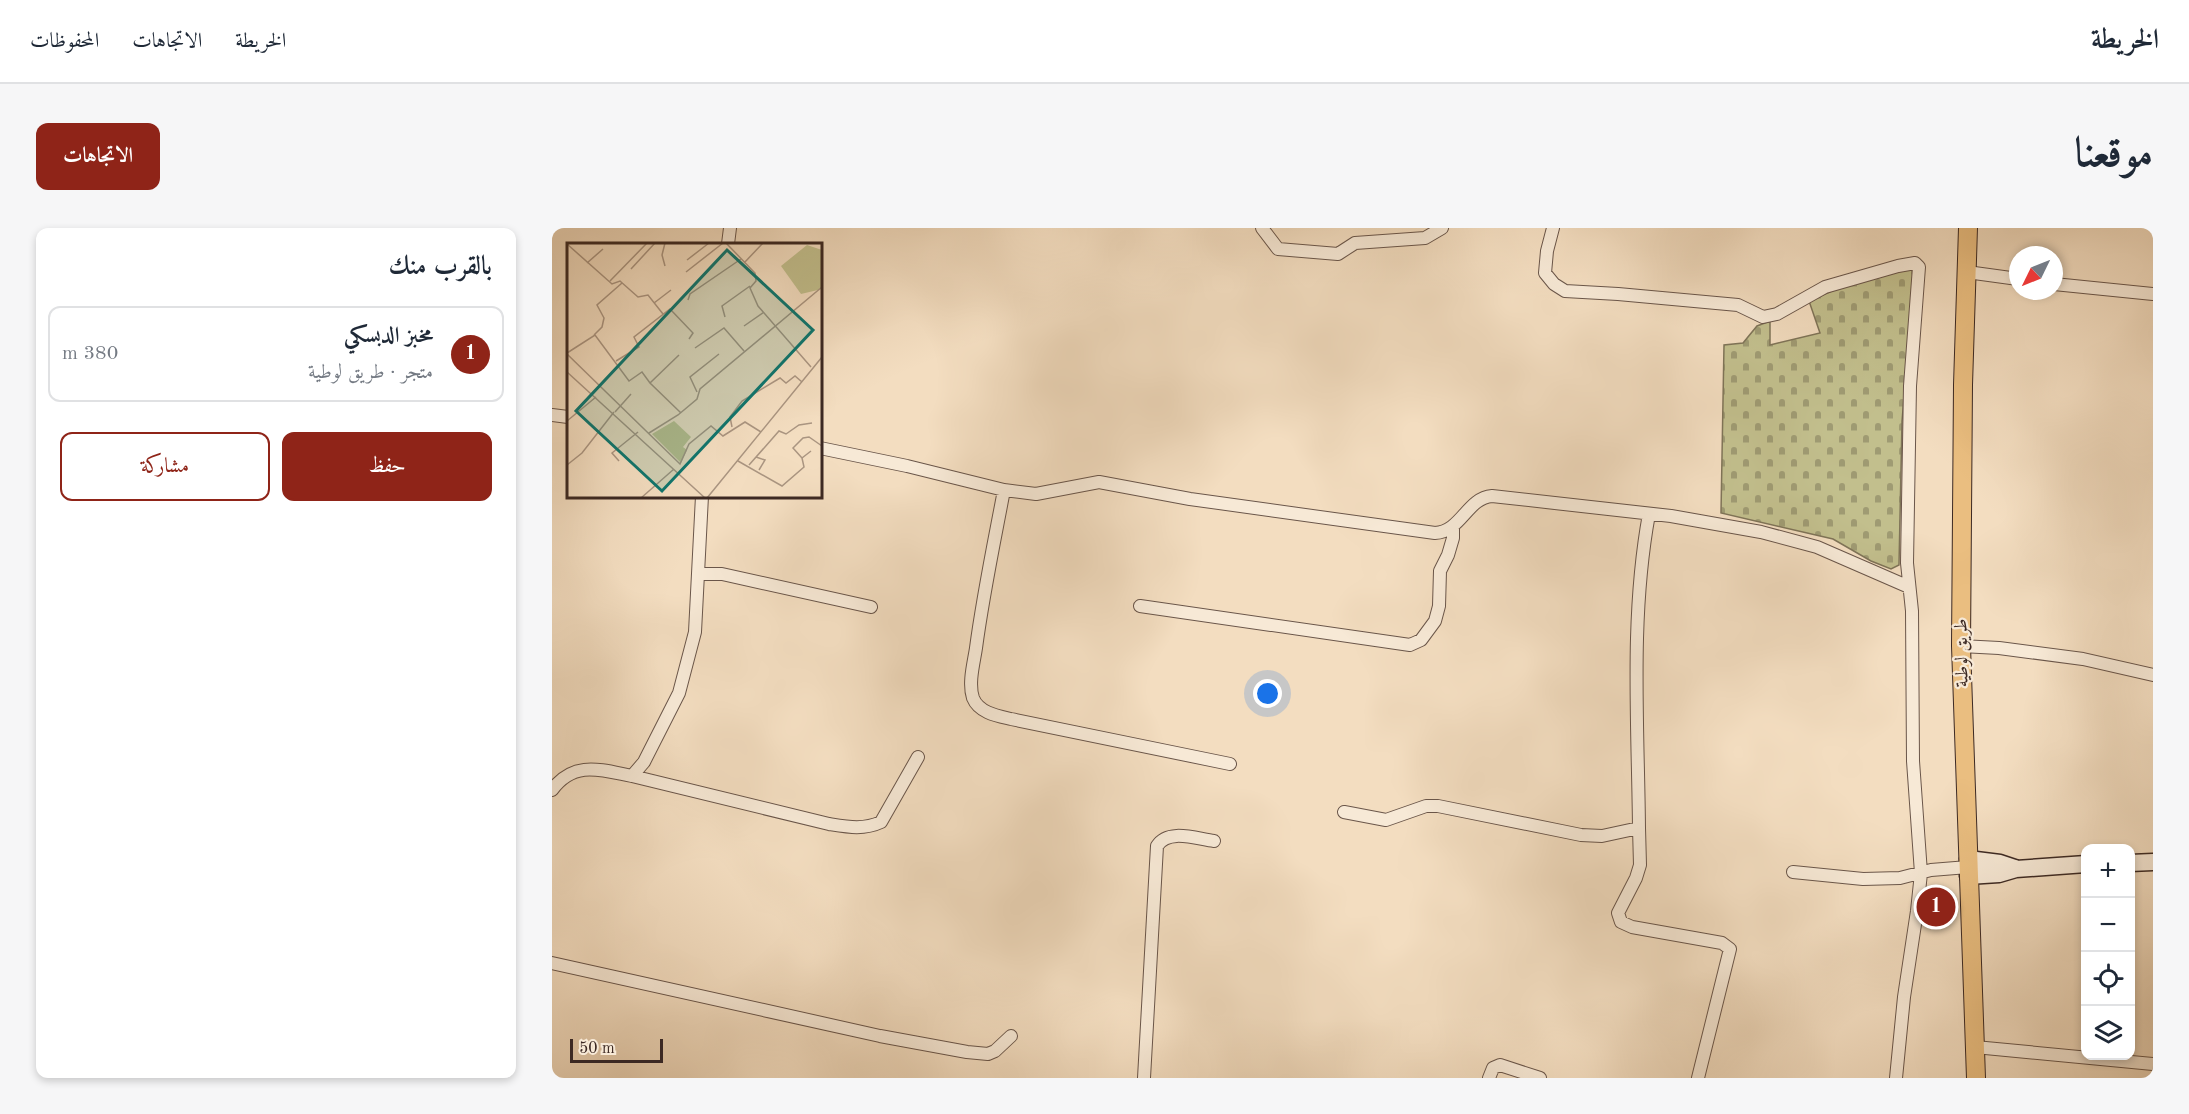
<!DOCTYPE html>
<html lang="ar">
<meta charset="utf-8">
<style>
:root{--surface:#fff;--page:#f6f6f7;--text:#1f2937;--muted:#747a83;--line:#e0e1e3;--accent:#8f2418}
body{margin:0;font-family:"Old Standard TT",Amiri,serif;background:var(--page);color:var(--text);direction:rtl}
.controls{position:absolute;right:18px;bottom:18px;display:grid;overflow:hidden;border-radius:12px;box-shadow:0 3px 9px #0003}
.controls button{width:54px;height:54px;display:grid;place-items:center;padding:0;border:0;border-bottom:2px solid var(--line);background:var(--surface);color:var(--text);font:30px sans-serif}
.compass{position:absolute;left:1457px;top:18px;width:54px;height:54px;border-radius:50%;background:var(--surface);box-shadow:0 3px 9px #0003;rotate:227deg}
.scale{position:absolute;left:18px;bottom:15px;width:93px;box-sizing:border-box;padding-left:6px;border:3px solid #3c2923;border-top:0;font-size:16px;line-height:21px;white-space:nowrap;color:#3c2923;-webkit-text-stroke:4px #f7e9d6;paint-order:stroke}
.you{position:absolute;left:716px;top:466px;width:21px;height:21px;margin:-15px;border:4px solid #fff;border-radius:50%;background:#1a73e8;box-shadow:0 0 0 9px #1a73e833}
.badge{display:grid;place-items:center;width:39px;height:39px;border-radius:50%;background:var(--accent);color:#fff;font-size:20px;font-weight:700}
.pin{position:absolute;translate:-50% -50%;border:3px solid #fff;box-shadow:0 2px 6px #0006}
.list{margin:0;padding:0;list-style:none}
h2{display:flex;justify-content:space-between;align-items:center;height:78px;margin:0;padding:0 24px;font-size:26px}
h2 small{font-size:20px;font-weight:400;color:var(--muted)}
.list li{display:grid;grid-template-columns:39px 1fr auto;gap:18px;align-items:center;box-sizing:border-box;height:96px;margin:0 12px 12px;padding:0 12px;border:2px solid var(--line);border-radius:12px}
.list b{display:block;font-size:22px;white-space:nowrap}
.list p{margin:0;font-size:20px;white-space:nowrap;color:var(--muted)}
.list em{font-size:20px;font-style:normal;color:var(--muted)}
.actions{display:flex;gap:12px;padding:18px 24px}
.actions a{flex:1;padding:14px 0;border:2px solid var(--accent);border-radius:12px;text-align:center;font-size:21px;color:var(--accent)}
.actions .main{background:var(--accent);color:#fff}
.icon{flex:none;width:33px;height:33px;fill:none;stroke:currentColor;stroke-width:2;stroke-linecap:round;stroke-linejoin:round}
.map{position:relative;flex:none;width:1601px;height:850px;overflow:hidden;direction:ltr;border-radius:12px}
header{display:flex;align-items:center;gap:36px;box-sizing:border-box;height:84px;padding:0 30px;background:var(--surface);border-bottom:2px solid var(--line)}
header strong{font-size:28px}
nav{display:flex;gap:33px;margin-inline-start:auto;font-size:21px}
.intro{display:flex;align-items:center;justify-content:space-between;box-sizing:border-box;height:144px;padding:0 36px}
h1{margin:0;font-size:42px}
.button{padding:15px 27px;border-radius:12px;background:var(--accent);color:#fff;font-size:21px;font-weight:700}
main{display:flex;gap:36px;padding:0 36px}
aside{flex:1;background:var(--surface);border-radius:12px;box-shadow:0 3px 9px #0003}
.map>svg:first-child{display:block}
</style>
<header>
<strong>الخريطة</strong>
<nav><a>الخريطة</a><a>الاتجاهات</a><a>المحفوظات</a></nav>
</header>
<div class="intro"><h1>موقعنا</h1><a class="button">الاتجاهات</a></div>
<main>
<div class="map">
<svg width="1601" height="850" viewBox="0 0 1601 850">
<defs>
<pattern id="cemetery-stones" width="16" height="16" patternUnits="userSpaceOnUse" patternTransform="scale(1.5)"><rect width="16" height="16" fill="#c2bf8d"/><path d="M2 7V4a2 2 0 0 1 4 0v3zM10 15v-3a2 2 0 0 1 4 0v3z" fill="#9f9b73"/></pattern>
</defs>
<rect width="100%" height="100%" fill="#f3ddc0"/>
<filter id="stains"><feTurbulence type="fractalNoise" baseFrequency=".00333" numOctaves="4"/><feColorMatrix values="0 0 0 0 .2 0 0 0 0 .09 0 0 0 0 .02 0 0 0 .5 -.17"/></filter>
<radialGradient id="worn" r=".72"><stop offset=".6" stop-color="#630" stop-opacity="0"/><stop offset="1" stop-color="#630" stop-opacity=".3"/></radialGradient>
<!-- cemetery -->
<path fill="url(#cemetery-stones)" stroke="#7f7458" stroke-width="1.5" d="M 1363,39 L 1350,193 L 1347,337 L 1339,341 L 1319,333 L 1281,311 L 1169,285 L 1172,117 L 1191,115 L 1205,98 L 1218,93 L 1218,117 L 1268,105 L 1257,73 L 1296,56 Z"/>
<g fill="none" stroke-linecap="round" stroke-linejoin="round">
<!-- street casing -->
<g stroke="#6a564a" stroke-width="14">
<path id="street" d="M 710,0 L 726,21 L 786,26 L 803,15 L 873,10 L 890,0
M 1001,0 L 995,23 L 993,45 L 1002,56 L 1013,63 L 1066,66 L 1186,77 L 1211,89 L 1225,86 L 1273,59 L 1346,38 L 1363,35 L 1367,39 L 1358,158 L 1355,335 L 1360,383 L 1361,533 L 1369,645 L 1365,683 L 1352,769 L 1344,850
M 176,16 L 178,0
M 1415,44 L 1466,51
M 1502,56 L 1601,66
M 0,187 L 16,189
M 268,220 L 355,238 L 452,262 L 484,266 L 547,254 L 638,271 L 883,305 C 909,304 915,270 940,268 L 1119,288 L 1209,304 L 1265,319 L 1357,359
M 452,262 C 442,315 431,367 424,420 C 422,434 416,455 421,470 C 427,485 446,488 459,491 L 678,536
M 147,346 L 170,346 L 319,379
M 588,378 L 858,417 L 869,412 L 883,393 L 887,378 L 888,343 L 896,327 L 901,310 L 901,299
M 1409,418 L 1447,420 L 1531,431 L 1601,447
M 80,548 L 277,596 C 296,599 312,602 329,594 L 366,529
M 0,562 C 22,532 49,542 80,548 L 92,534 L 127,465 L 143,404 L 150,268
M 792,584 L 834,592 L 874,578 L 886,578 L 1029,607 L 1050,608 L 1087,600 C 1086,496 1078,389 1097,286
M 1087,600 L 1088,637 L 1084,650 L 1066,685 L 1069,694 L 1080,699 L 1170,715 L 1178,721 L 1146,850
M 1241,644 L 1311,651 L 1348,650 L 1379,642 L 1416,639
M 0,735 L 328,808 L 415,824 L 436,826 L 443,823 L 459,808
M 1423,819 L 1601,836
M 592,850 L 605,618 C 616,600 645,611 662,613
M 937,850 L 941,840 L 948,837 L 988,850"/>
</g>
<!-- secondary casing -->
<g stroke="#3c2923" stroke-width="19">
<path id="secondary" d="M 1416,631 L 1448,635 L 1463,640
M 1578,635 L 1601,634
M 1416,648 L 1447,646 L 1464,641 L 1534,636"/>
</g>
<!-- primary casing -->
<g stroke="#3c2923" stroke-width="20">
<path id="primary" d="M 1416,0 L 1411,157 L 1409,418 L 1424,850"/>
</g>
<!-- street -->
<use href="#street" stroke="#f7e9d6" stroke-width="12"/>
<!-- secondary -->
<use href="#secondary" stroke="#f7e9d6" stroke-width="16"/>
<!-- primary -->
<use href="#primary" stroke="#eabe80" stroke-width="18"/>
</g>
<g text-anchor="middle" dominant-baseline="central" stroke-width="4.5" stroke-linejoin="round" paint-order="stroke">
<!-- street labels -->
<g font-size="18" fill="#3c2923" stroke="#f7e9d6">
<text transform="translate(1410 425) rotate(-91)">طريق لوطية</text>
</g>
</g>
<!-- overview -->
<g transform="translate(15 15)">
<rect width="255" height="255" fill="#f3ddc0"/>
<path d="M 240,2 L 255,7 L 255,46 L 234,51 L 214,23 Z" fill="#c2bf8d"/>
<path d="M 107,178 L 124,194 L 116,204 L 120,207 L 114,220 L 85,191 Z" fill="#c2bf8d"/>
<path fill="none" stroke="#aa9581" stroke-width="1.5" d="M 98,0 L 95,12 L 98,23M 159,0 L 188,30 L 189,38 L 183,45 L 191,63 L 244,124M 0,1 L 45,41 L 53,38 L 71,54 L 81,52 L 96,71M 120,17 L 142,0M 20,20 L 36,6M 177,20 L 196,0M 64,26 L 88,0M 119,29 L 156,0M 43,38 L 80,0M 121,57 L 123,51 L 174,16M 87,60 L 104,47M 158,74 L 155,63 L 183,43M 177,83 L 197,69M 27,92 L 35,84 L 37,75 L 30,62 L 55,40M 128,105 L 157,85 L 177,108M 0,110 L 28,92 L 62,138 L 75,129 L 83,140M 0,111 L 113,221 L 122,201 L 144,183 L 156,193 L 178,179 L 194,189M 112,112 L 83,140 L 114,170M 49,118 L 72,104 L 67,94 L 103,66 L 126,90 L 122,96M 0,129 L 138,255M 130,149 L 123,134 L 152,111M 48,169 L 64,151M 0,178 L 29,154M 165,184 L 163,174 L 175,158 L 213,135 L 219,140 L 228,133 L 235,139M 82,190 L 111,172 L 130,156 L 133,146 L 255,44M 189,214 L 198,217 L 192,227M 235,215 L 226,205 L 236,195 L 242,194 L 255,203M 52,218 L 45,210 L 71,189M 171,218 L 215,243 L 237,224 L 235,215 L 244,208M 0,222 L 15,210 L 47,169M 182,222 L 212,188 L 219,191 L 232,182 L 245,180M 74,255 L 107,226M 140,255 L 255,114"/>
<path fill="#0f766e" fill-opacity="0.15" stroke="#0f766e" stroke-width="3" d="M 160,7 L 246,87 L 95,248 L 9,168 Z"/>
<rect width="255" height="255" fill="none" stroke="#3c2923" stroke-width="3"/>
</g>
<rect width="100%" height="100%" filter="url(#stains)"/>
<rect width="100%" height="100%" fill="url(#worn)"/>
</svg>
<div class="controls">
<button>+</button>
<button>−</button>
<button><svg class="icon" aria-label="locate" viewBox="0 0 24 24"><circle cx="12" cy="12" r="6"/><path d="M12 2v4M12 18v4M2 12h4M18 12h4"/></svg></button>
<button><svg class="icon" aria-label="layers" viewBox="0 0 24 24"><path d="M12 4l9 5-9 5-9-5zM3 14l9 5 9-5"/></svg></button>
</div>
<svg class="compass" viewBox="-18 -18 36 36"><path d="M0-13l5 13h-10z" fill="#e53935"/><path d="M0 13l5-13h-10z" fill="#747a83"/></svg>
<div class="scale">50 m</div>
<div class="you"></div>
<div class="pin badge" style="left:1384px;top:679px">1</div>
</div>
<aside>
<h2>بالقرب منك<small></small></h2>
<ul class="list">
<li><span class="badge">1</span><div><b>مخبز الدبسكي</b><p>متجر · طريق لوطية</p></div><em>380 m</em></li>
</ul>
<div class="actions"><a class="main">حفظ</a><a>مشاركة</a></div>
</aside>
</main>
